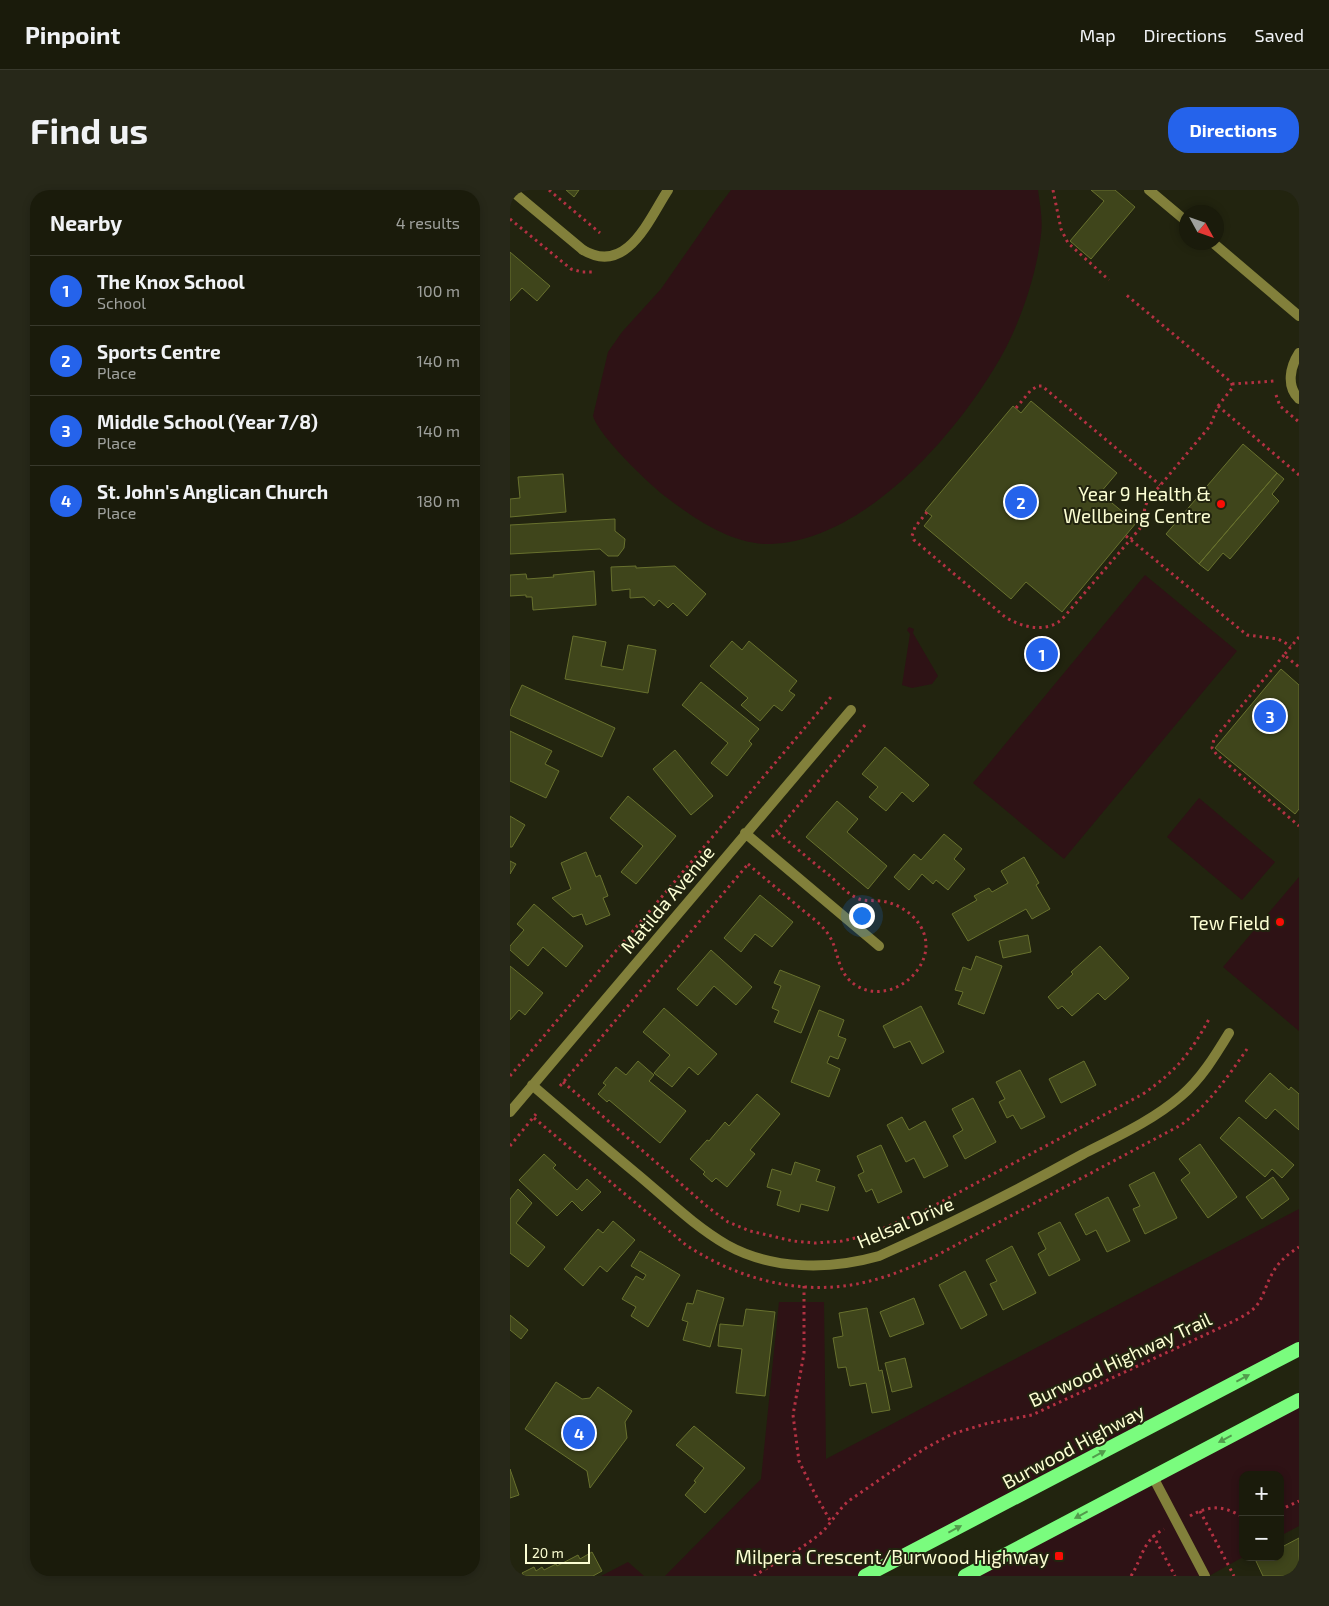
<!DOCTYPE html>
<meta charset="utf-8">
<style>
:root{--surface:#1a1b0b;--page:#272819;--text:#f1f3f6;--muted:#9fa19d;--line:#38392c;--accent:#2563eb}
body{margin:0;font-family:"Exo 2",sans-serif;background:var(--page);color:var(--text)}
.controls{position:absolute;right:15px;bottom:15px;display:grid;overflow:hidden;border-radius:10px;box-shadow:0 2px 8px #0003}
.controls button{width:45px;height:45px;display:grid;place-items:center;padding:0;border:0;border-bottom:1px solid var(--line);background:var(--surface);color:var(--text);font:25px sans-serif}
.compass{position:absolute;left:669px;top:15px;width:45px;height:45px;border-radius:50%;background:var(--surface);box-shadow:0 2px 8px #0003;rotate:130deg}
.scale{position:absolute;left:15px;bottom:12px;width:65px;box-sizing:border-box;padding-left:5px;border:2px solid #fcfed3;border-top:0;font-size:14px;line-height:18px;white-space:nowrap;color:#fcfed3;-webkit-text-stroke:4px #22240f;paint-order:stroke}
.you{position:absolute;left:351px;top:725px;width:18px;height:18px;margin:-12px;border:4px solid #fff;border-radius:50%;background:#1a73e8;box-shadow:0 0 0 8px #1a73e833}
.badge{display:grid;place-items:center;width:32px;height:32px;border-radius:50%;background:var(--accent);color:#fff;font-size:16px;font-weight:700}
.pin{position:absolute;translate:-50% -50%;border:2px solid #fff;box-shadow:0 1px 5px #0006}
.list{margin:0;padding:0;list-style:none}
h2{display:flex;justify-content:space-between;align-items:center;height:65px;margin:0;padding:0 20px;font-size:21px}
h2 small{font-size:16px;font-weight:400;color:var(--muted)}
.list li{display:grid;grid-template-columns:32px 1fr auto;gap:15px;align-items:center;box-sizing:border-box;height:70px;padding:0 20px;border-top:1px solid var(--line)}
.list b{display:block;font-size:19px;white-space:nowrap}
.list p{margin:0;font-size:16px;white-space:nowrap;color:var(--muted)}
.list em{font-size:16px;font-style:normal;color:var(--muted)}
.map{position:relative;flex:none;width:789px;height:1386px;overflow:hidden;border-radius:20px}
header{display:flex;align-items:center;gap:30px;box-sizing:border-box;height:70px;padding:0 25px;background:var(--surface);border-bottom:1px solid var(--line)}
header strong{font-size:24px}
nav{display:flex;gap:28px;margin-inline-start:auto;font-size:18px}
.intro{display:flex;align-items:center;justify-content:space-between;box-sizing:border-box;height:120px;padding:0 30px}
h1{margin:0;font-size:35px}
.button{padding:12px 22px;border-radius:20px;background:var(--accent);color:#fff;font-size:18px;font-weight:700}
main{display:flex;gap:30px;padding:0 30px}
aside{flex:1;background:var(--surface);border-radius:20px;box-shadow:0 2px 8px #0003}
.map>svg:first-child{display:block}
</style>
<header>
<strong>Pinpoint</strong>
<nav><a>Map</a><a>Directions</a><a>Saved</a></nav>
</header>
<div class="intro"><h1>Find us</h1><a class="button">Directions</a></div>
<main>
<aside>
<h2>Nearby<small>4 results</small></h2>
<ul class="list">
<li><span class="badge">1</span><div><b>The Knox School</b><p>School</p></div><em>100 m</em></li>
<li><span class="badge">2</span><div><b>Sports Centre</b><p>Place</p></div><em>140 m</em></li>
<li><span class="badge">3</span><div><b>Middle School (Year 7/8)</b><p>Place</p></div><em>140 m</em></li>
<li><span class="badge">4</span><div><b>St. John's Anglican Church</b><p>Place</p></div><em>180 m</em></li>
</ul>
</aside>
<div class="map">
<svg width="789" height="1386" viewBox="0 0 789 1386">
<rect width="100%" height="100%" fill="#22240f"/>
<!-- green -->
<path fill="#2e1215" d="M 221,0 L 528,0 C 530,15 533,30 531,45 C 526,88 508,140 485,177 C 441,250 353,350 261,354 C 222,355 185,329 156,307 C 138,293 89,246 83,226 L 98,162 L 112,142 L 151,99 L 206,20 Z
M 635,385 L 727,461 L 554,669 L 463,593 Z
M 399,437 L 404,439 L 403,443 L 428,486 L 422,494 L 402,498 L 392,495 L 400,444 L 397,440 Z
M 689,608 L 765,672 L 732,710 L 657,647 Z
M 789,687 L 789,841 L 713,777 Z
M 789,1019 L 789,1159 L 355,1386 L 155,1386 L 251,1289 L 269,1112 L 314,1112 L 316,1269 Z
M 789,1210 L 789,1336 L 770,1346 L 770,1285 L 733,1285 L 733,1367 L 699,1386 L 455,1386 Z
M 118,1372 L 134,1386 L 91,1386 Z"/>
<!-- building -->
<path fill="#3f451b" stroke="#68712e" d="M 56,0 L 69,0 L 64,7 Z
M 581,0 L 605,0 L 625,17 L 581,69 L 560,51 L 594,11 Z
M 0,62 L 40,96 L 27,111 L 12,98 L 0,111 Z
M 521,211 L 607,283 L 590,303 L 626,333 L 552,422 L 516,392 L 501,409 L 414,336 L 422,326 L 415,321 L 503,216 L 511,223 Z
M 733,254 L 767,283 L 689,374 L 656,344 Z
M 767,283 L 774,289 L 762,304 L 769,311 L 720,369 L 713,363 L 698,381 L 689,374 Z
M 53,284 L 56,322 L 0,327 L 0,309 L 10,308 L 8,287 Z
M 105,329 L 105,341 L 115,349 L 114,358 L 108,366 L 98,366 L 90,359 L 0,364 L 0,335 Z
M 126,376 L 126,378 L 165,376 L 196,404 L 177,426 L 163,413 L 158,418 L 149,410 L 144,416 L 134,407 L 120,408 L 120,399 L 102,401 L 101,377 Z
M 84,381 L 86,415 L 23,420 L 22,407 L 16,407 L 16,405 L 0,406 L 0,385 L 16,384 L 17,389 L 44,387 L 43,385 Z
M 63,446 L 96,452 L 91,476 L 113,480 L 118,455 L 146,460 L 138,503 L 55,489 Z
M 222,451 L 232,460 L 239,451 L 287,491 L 279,501 L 285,505 L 272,521 L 264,515 L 250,531 L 231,515 L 238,508 L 200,476 Z
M 771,479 L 789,495 L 789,619 L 785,624 L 705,558 Z
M 191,492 L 249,539 L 239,551 L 242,554 L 217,586 L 201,573 L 218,553 L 172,515 Z
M 12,495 L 105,538 L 92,567 L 0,525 L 0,521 Z
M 0,541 L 42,561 L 35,574 L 49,581 L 36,608 L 0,591 Z
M 375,557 L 419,595 L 403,612 L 392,602 L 376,621 L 359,607 L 368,597 L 352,584 Z
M 165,560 L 203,606 L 181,625 L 143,579 Z
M 118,606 L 166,646 L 126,694 L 111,682 L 133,656 L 100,628 Z
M 327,611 L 348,629 L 337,642 L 377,676 L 358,699 L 296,647 Z
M 0,626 L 15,635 L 2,657 L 0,657 Z
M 434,644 L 452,659 L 444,669 L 455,679 L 438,700 L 426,690 L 423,694 L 412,684 L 399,700 L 384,687 L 404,664 L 411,670 Z
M 76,662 L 86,687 L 90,685 L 98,706 L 93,708 L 100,725 L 76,735 L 72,724 L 63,727 L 42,708 L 61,699 L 51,673 Z
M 514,667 L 529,693 L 526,695 L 540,719 L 522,729 L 516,719 L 458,751 L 442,724 L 467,710 L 464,706 L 479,698 L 482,702 L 498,693 L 491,681 Z
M 0,671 L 6,674 L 0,684 Z
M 250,705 L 283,732 L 262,757 L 245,744 L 231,762 L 214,748 Z
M 24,714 L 73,756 L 56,777 L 33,757 L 18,776 L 0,760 L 0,756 L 14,740 L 7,734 Z
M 518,745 L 521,762 L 493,768 L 489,751 Z
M 590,756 L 619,788 L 595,810 L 588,803 L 562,826 L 552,816 L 548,819 L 538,807 L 563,784 L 561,782 Z
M 201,760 L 242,797 L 226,815 L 204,796 L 187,816 L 167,799 Z
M 466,766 L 492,776 L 474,824 L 448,814 L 453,802 L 445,800 L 453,777 L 461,780 Z
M 0,776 L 33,803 L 15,825 L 9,820 L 0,830 Z
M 270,780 L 310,796 L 291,843 L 264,832 L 269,821 L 262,818 L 271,796 L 264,793 Z
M 411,816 L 434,862 L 412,874 L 400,851 L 384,858 L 373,836 Z
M 154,818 L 207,864 L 188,885 L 179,877 L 162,897 L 144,883 L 160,865 L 133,842 Z
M 309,820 L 334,830 L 328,846 L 336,849 L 328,869 L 320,866 L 317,873 L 330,879 L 319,907 L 281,892 Z
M 128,871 L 144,885 L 139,891 L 176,921 L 150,953 L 99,910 L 97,912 L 88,904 L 96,895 L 93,893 L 106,877 L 116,885 Z
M 574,871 L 586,895 L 551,913 L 539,889 Z
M 510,880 L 535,927 L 511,939 L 503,925 L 497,928 L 489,912 L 495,909 L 486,892 Z
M 760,883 L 779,900 L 781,897 L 789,904 L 789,940 L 765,919 L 756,929 L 735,911 Z
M 247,904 L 270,924 L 240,960 L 245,964 L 217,997 L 206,988 L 202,992 L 193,984 L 195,982 L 180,969 L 197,950 L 199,951 L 215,932 L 219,936 Z
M 463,908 L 486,952 L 455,969 L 443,946 L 453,940 L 442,919 Z
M 392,927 L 399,940 L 415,931 L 438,976 L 414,988 L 404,968 L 396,972 L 377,935 Z
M 729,927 L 784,975 L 772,988 L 762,979 L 755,987 L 710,948 Z
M 690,954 L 727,1007 L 698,1028 L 671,990 L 680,983 L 669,969 Z
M 371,955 L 392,1002 L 368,1013 L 362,999 L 356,1002 L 348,985 L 354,982 L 347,966 Z
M 34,964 L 46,975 L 43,978 L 67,1000 L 77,989 L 91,1002 L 72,1021 L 62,1011 L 47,1026 L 9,990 Z
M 285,972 L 310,980 L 306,991 L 325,997 L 318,1021 L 291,1014 L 289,1022 L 267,1015 L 271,1001 L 257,997 L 262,979 L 281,985 Z
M 644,982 L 667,1028 L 635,1044 L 623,1019 L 630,1016 L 619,995 Z
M 763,987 L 779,1009 L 752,1029 L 736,1007 Z
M 8,999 L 22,1013 L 6,1033 L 35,1057 L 18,1077 L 0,1063 L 0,1009 Z
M 598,1007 L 620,1051 L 597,1062 L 586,1040 L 576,1045 L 565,1024 Z
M 103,1031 L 125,1050 L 97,1082 L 90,1076 L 73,1096 L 54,1079 L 88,1039 L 93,1043 Z
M 550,1032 L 570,1070 L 539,1086 L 528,1064 L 536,1059 L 528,1043 Z
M 502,1056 L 526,1103 L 493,1120 L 480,1094 L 487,1091 L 476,1070 Z
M 130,1061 L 170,1085 L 138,1137 L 121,1126 L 126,1117 L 112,1109 L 126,1086 L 133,1090 L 136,1085 L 121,1076 Z
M 455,1081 L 477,1125 L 451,1139 L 429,1095 Z
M 187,1100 L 214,1108 L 200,1157 L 173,1150 L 178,1132 L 172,1130 L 177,1113 L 183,1114 Z
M 404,1108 L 414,1134 L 380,1147 L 370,1122 Z
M 357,1118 L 369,1181 L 372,1180 L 380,1220 L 362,1223 L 356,1193 L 340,1196 L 336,1177 L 328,1178 L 323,1148 L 333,1146 L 329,1123 Z
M 236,1119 L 265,1122 L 255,1206 L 226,1203 L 232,1159 L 208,1156 L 210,1134 L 233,1136 Z
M 0,1125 L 18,1140 L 11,1149 L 0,1140 Z
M 395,1168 L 402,1197 L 382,1202 L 375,1173 Z
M 46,1192 L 72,1209 L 80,1208 L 88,1197 L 122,1221 L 115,1232 L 117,1248 L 80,1298 L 77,1281 L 15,1239 Z
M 184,1236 L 235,1278 L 195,1323 L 175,1305 L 186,1292 L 184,1291 L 194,1278 L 166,1255 Z
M 0,1279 L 9,1305 L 0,1308 Z
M 789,1348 L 789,1386 L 753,1386 L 746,1371 L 753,1367 L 770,1367 L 770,1358 Z
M 82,1362 L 92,1381 L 83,1386 L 14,1386 L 12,1383 L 24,1377 L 26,1381 L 32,1377 L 34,1380 L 46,1374 L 47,1376 L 68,1365 L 70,1369 Z"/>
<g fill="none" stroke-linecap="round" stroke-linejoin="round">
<!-- path -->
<path stroke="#b43142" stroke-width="3" stroke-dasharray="2.5 4" stroke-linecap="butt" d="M 39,0 L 90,43
M 543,0 L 551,39 L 558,53 L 599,90
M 0,29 L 61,79 L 72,82 L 83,82
M 722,194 L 765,191
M 766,205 L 770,216 L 789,232
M 708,216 L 789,285
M 506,218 L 521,200 L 528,196 L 532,196 L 650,295
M 417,322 L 405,337 L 402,346 L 404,350 L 494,426 C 511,438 539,444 554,427 L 632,336 L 635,317 L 638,310 L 700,236 L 708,216 L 723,197 L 721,192 L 614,103
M 616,346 L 737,445 L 768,449 L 781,456
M 789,447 L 774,465 L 789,477
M 774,465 L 704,549 L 702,558 L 707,565 L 789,636
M 262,647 L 355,535
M 238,674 C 255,689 273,703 290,718 C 301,727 313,735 320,747 C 330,764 326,783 347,796 C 382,817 432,774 411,737 C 403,723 387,713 371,711 C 362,710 353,712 345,707 C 335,702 327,692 319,685 C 301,671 284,656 266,641
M 0,886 L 321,507
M 53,892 L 199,1018 L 218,1032 L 240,1041 L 283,1051 L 305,1053 L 332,1051 L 358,1045 L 416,1020 L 633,904 C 666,881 680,864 699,829
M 50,896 L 239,673
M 24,928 L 176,1055 C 229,1090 296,1108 360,1091 C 380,1086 399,1078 418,1070 L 671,935 C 699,914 717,888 737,859
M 0,956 L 26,924
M 294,1096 L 294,1163 L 283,1225 L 289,1271 L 305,1304 L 321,1332
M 770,1320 L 789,1311
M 690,1321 L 724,1386
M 680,1326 C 700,1315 712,1315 733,1327
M 643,1345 L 665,1386
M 244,1386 C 266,1372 291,1360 311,1343 C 322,1333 328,1319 340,1310 L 414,1259 L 442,1244 L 475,1234 L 522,1225 L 714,1136 C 725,1130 739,1125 747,1115 C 754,1106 756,1094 762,1084 C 768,1072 778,1064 789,1057
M 621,1386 C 633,1367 632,1351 654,1339"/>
<!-- service -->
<path stroke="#82803b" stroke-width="10" d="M 639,0 L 676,31
M 702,52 L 789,126
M 73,60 C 117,86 139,29 158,0
M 789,163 C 780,177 776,196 789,209"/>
<!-- minor -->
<path stroke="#82803b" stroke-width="10" d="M 1,0 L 73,60
M 235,643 L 369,756
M 22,895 C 57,925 92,955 127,984 C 156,1008 184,1036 217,1055 C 262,1080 320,1080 369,1066 C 438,1035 506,1001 573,964 C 606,947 642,931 671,906 C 691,889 705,866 719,843
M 0,922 L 341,520
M 643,1287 L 695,1386"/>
<!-- trunk -->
<path stroke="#7afc7e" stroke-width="14" d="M 355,1386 L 789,1159
M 455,1386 L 789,1210"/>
</g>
<!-- one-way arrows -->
<defs><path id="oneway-solid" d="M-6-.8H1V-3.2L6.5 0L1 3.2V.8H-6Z" transform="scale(1.25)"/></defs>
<g fill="#529b4c">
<use href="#oneway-solid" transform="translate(733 1188) rotate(-28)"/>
<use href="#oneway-solid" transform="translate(715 1249) rotate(152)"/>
<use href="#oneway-solid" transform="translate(589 1264) rotate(-28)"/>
<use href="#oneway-solid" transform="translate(571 1325) rotate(152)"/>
<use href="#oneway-solid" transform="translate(445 1339) rotate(-28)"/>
</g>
<!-- markers -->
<g fill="#f80d05" stroke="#22240f" stroke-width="2">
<circle cx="711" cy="314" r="5"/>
<circle cx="770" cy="732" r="5"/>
<rect x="544" y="1361" width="10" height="10" rx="2.5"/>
</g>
<g text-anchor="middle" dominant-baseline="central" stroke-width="4" stroke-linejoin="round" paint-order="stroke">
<!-- poi labels -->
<g font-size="19" fill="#fcfed3" stroke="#22240f" text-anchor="end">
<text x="701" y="303">Year 9 Health &amp;<tspan x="701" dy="22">Wellbeing Centre</tspan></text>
<text x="760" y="732">Tew Field</text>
<text x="539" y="1366">Milpera Crescent/Burwood Highway</text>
</g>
<!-- street labels -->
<g font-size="19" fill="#fcfed3" stroke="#22240f">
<text transform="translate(157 709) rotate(-50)">Matilda Avenue</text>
<text transform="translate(395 1032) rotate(-23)">Helsal Drive</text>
<text transform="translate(610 1169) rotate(-25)">Burwood Highway Trail</text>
<text transform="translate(563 1256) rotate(-28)">Burwood Highway</text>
</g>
</g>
</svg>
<div class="controls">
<button>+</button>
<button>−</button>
</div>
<svg class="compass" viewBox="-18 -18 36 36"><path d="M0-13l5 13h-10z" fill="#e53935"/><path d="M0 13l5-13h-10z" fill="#9fa19d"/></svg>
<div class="scale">20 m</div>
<div class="you"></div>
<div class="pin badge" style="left:532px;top:464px">1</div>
<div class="pin badge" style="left:511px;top:312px">2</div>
<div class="pin badge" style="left:760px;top:526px">3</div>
<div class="pin badge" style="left:69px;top:1243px">4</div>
</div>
</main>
